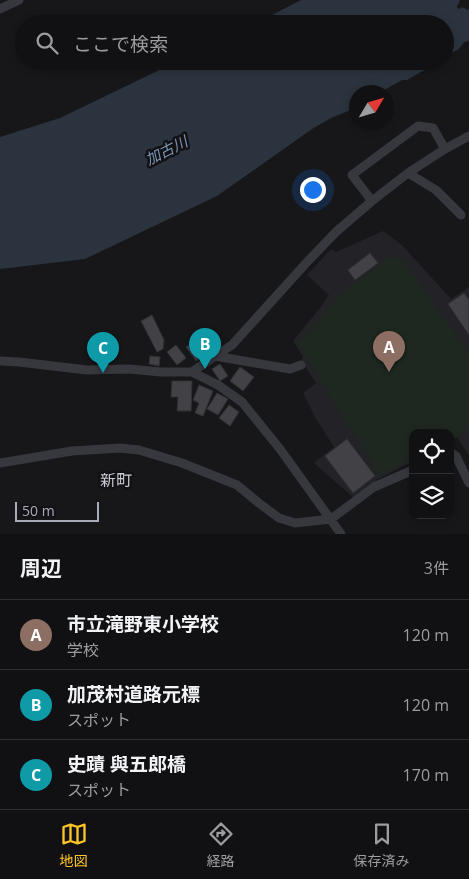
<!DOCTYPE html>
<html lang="ja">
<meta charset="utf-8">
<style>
:root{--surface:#111013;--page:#1a191c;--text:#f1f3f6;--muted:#9c9da0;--line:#303033;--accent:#ffc528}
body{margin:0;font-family:"Open Sans","Noto Sans JP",sans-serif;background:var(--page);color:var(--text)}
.controls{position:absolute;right:15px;bottom:15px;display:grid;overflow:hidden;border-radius:10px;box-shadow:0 2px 8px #0003}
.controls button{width:45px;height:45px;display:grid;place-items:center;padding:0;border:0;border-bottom:1px solid var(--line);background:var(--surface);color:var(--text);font:25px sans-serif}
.compass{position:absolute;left:349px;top:85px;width:45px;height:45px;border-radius:50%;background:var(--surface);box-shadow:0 2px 8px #0003;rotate:52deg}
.scale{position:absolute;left:15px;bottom:12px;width:84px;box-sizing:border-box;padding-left:5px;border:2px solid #a8acba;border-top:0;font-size:14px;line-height:18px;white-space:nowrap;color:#a8acba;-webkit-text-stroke:4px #121114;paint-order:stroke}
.you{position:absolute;left:312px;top:189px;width:18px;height:18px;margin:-12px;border:4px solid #fff;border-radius:50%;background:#1a73e8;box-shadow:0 0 0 8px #1a73e833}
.badge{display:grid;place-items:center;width:32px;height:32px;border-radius:50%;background:var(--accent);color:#fff;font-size:16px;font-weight:700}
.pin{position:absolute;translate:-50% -41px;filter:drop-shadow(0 1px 2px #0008)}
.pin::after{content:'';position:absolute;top:26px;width:18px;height:15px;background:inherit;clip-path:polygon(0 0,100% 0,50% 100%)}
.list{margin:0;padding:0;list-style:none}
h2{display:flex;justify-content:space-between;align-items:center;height:65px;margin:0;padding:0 20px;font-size:21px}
h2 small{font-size:16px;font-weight:400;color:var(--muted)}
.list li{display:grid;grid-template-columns:32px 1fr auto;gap:15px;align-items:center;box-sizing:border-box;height:70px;padding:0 20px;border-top:1px solid var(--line)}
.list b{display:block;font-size:19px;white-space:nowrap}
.list p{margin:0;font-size:16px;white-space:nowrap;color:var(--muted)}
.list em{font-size:16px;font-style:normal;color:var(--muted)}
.icon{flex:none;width:28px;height:28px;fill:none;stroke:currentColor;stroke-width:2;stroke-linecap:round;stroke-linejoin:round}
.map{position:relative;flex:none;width:469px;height:534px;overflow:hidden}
.search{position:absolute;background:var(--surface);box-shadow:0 2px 8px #0003;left:15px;right:15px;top:15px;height:55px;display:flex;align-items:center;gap:12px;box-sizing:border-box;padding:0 18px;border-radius:28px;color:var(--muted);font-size:19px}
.sheet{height:275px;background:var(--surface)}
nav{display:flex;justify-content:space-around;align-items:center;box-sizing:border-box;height:70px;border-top:1px solid var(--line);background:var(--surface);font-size:14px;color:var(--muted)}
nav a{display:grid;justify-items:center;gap:2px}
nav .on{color:var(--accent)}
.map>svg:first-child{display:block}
</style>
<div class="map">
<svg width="469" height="534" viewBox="0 0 469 534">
<rect width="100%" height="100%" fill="#171619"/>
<!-- built -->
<path fill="#232226" d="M 383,231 L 402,245 L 451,299 L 469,287 L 469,455 L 457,437 L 450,441 L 450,433 L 413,433 L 413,461 L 378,479 L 354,498 L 314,463 L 334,447 L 315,417 L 303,393 L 316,383 L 301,360 L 303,357 L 293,341 L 320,308 L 329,295 L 307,275 L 331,249 L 336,252 Z"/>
<!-- green -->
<path fill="#1e2720" d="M 389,257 L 402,258 L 469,354 L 469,430 L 450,441 L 450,433 L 413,433 L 413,459 L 380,475 L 297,343 L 329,309 L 342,292 Z"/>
<!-- water -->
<path fill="#2b343e" d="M 301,0 L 459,0 L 460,1 L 457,6 L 457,8 L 460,9 L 462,7 L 468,10 L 469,9 L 469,41 L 464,42 L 459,49 L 445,56 L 445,24 L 255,24 Z
M 178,61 L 434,61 L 428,68 L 407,80 L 402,80 L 381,92 L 356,92 L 356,108 L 331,118 L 312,129 L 217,196 L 85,259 L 0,269 L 0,137 L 60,118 Z"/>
<!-- building -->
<path fill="#414146" stroke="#313035" d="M 370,253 L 378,263 L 355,280 L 348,270 Z
M 464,293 L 469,300 L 469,335 L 448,304 Z
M 152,315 L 164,340 L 163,349 L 157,352 L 141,321 Z
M 196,340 L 206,354 L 196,361 L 186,347 Z
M 176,345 L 186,358 L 177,365 L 167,352 Z
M 150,356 L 160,357 L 159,366 L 149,364 Z
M 220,364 L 228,376 L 220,381 L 212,369 Z
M 240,367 L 254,377 L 243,391 L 230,381 Z
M 172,381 L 192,381 L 191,411 L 177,411 L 178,397 L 171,397 Z
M 199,385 L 213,391 L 203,416 L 195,413 L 199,403 L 193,400 Z
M 217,393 L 228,399 L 218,415 L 207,409 Z
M 229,405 L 239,412 L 230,426 L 219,418 Z
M 347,439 L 375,476 L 353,493 L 325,456 Z"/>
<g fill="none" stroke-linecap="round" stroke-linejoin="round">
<!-- street -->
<path stroke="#37383e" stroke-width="9" d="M 0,9 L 19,0
M 408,173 L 436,190 L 461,215
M 372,201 L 352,175 L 418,126 L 433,128 L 445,149
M 215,356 L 290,369 L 301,365
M 0,361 L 19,362 L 87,370 L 129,369 L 161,372 L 192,372 L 218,385 L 242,402 L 280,449 L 341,534
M 192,372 L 215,356 L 232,345 L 308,261 L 337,231 L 372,201 L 408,173 L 445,149 L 469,136
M 450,452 L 456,456 L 469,483
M 0,463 L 72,451 L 120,448 L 139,450 L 182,463 L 237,485 L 260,504 L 279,518 L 295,523 L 331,519 L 374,487 L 413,470"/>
</g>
<g text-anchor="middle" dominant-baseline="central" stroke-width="5" stroke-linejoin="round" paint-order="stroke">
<!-- water labels -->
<g font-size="15" font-style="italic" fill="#7c97b7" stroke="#121114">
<text transform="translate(166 150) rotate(-27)">加古川</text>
</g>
<!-- quarter labels -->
<g font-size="16" fill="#c9cbd5" stroke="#121114">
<text x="116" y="480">新町</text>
</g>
</g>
</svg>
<div class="controls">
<button><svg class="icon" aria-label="locate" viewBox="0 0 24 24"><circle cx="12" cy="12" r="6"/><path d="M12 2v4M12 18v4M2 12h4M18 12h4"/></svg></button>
<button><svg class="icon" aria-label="layers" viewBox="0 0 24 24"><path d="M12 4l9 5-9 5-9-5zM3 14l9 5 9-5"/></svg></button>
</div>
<svg class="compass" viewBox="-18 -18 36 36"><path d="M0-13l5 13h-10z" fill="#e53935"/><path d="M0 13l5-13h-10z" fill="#9c9da0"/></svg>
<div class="scale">50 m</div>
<div class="you"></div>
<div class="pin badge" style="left:389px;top:372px;background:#8d6e63">A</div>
<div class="pin badge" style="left:205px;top:369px;background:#0f9aa8">B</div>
<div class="pin badge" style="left:103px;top:373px;background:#0f9aa8">C</div>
<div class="search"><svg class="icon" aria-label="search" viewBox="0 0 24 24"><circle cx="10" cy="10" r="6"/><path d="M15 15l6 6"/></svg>ここで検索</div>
</div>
<section class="sheet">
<h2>周辺<small>3件</small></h2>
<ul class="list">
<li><span class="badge" style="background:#8d6e63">A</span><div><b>市立滝野東小学校</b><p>学校</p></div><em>120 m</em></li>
<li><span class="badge" style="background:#0f9aa8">B</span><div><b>加茂村道路元標</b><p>スポット</p></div><em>120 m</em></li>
<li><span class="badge" style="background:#0f9aa8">C</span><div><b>史蹟 與五郎橋</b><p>スポット</p></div><em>170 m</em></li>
</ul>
</section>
<nav>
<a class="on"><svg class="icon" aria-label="map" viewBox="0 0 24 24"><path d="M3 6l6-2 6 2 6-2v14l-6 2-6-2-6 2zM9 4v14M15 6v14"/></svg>地図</a>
<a><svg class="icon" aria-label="directions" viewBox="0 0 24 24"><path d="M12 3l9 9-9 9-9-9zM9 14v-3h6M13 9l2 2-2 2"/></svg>経路</a>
<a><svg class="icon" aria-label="saved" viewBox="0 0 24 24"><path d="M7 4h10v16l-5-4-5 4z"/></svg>保存済み</a>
</nav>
